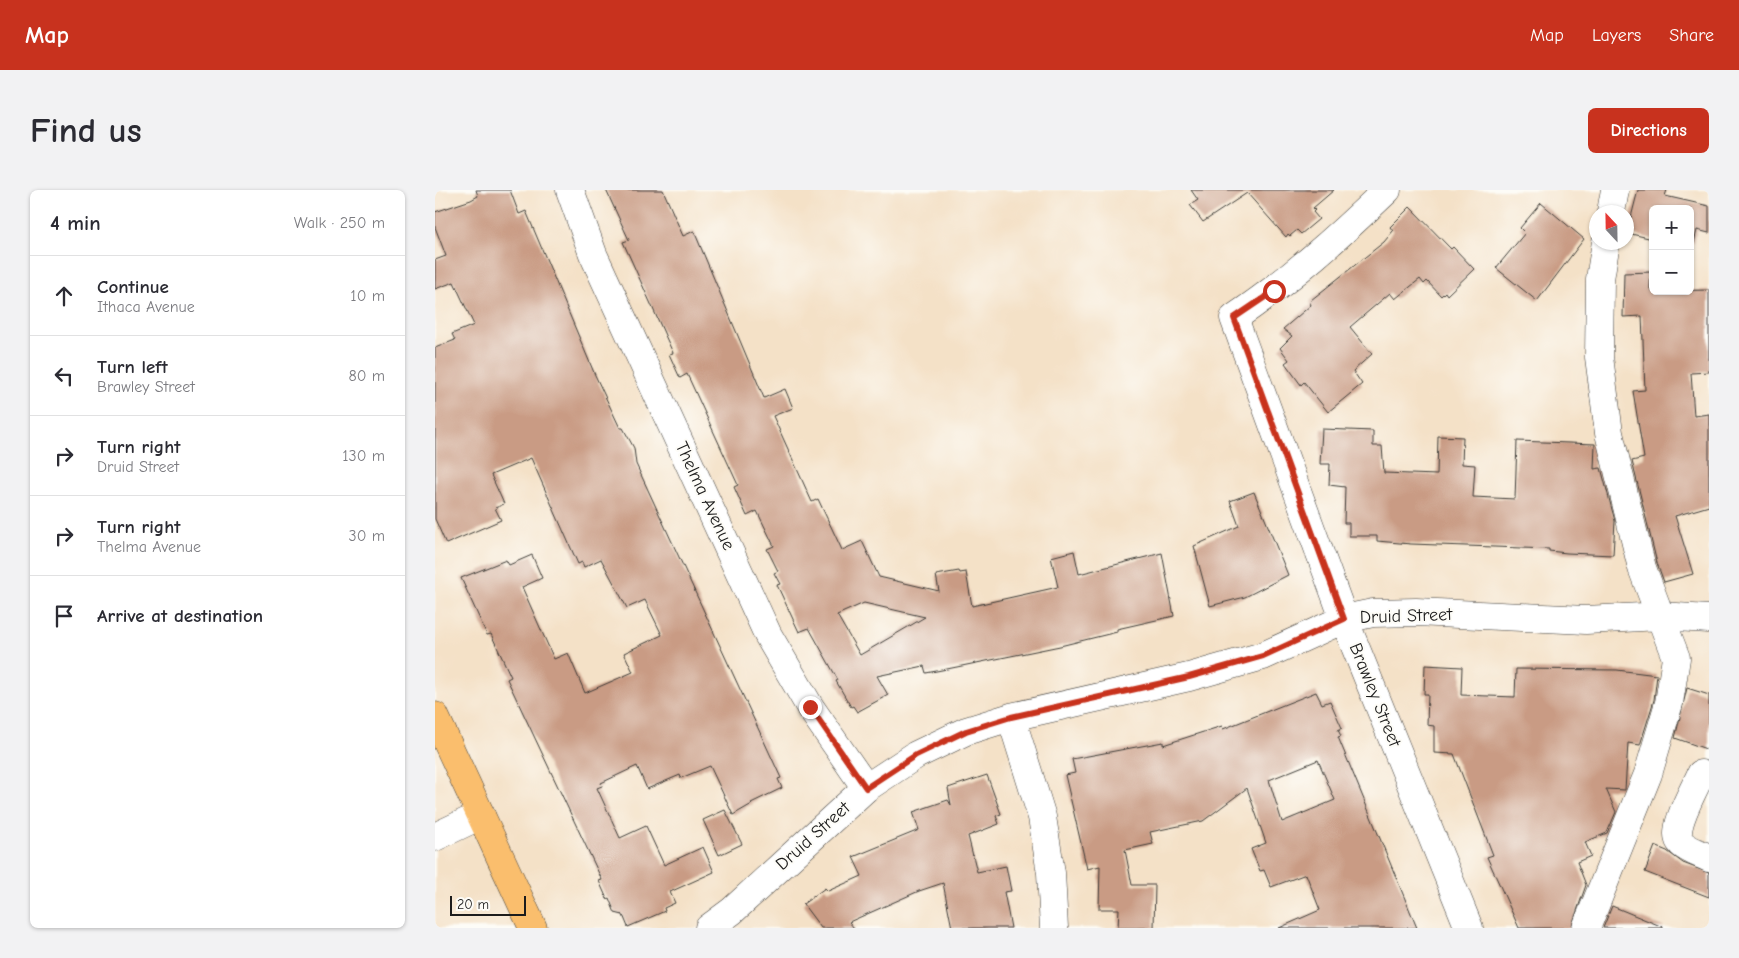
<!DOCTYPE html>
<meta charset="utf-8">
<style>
:root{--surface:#fff;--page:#f2f2f3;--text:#2b2b33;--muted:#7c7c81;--line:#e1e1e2;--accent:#c8321e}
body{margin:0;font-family:"Comic Neue",sans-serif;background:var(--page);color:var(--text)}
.controls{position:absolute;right:15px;top:15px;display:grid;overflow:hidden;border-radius:8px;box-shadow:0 1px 4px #0004}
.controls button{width:45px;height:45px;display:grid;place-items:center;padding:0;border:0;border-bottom:1px solid var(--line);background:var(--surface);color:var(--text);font:25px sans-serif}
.compass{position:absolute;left:1154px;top:15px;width:45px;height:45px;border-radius:50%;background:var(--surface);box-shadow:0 1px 4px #0004;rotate:338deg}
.scale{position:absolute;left:15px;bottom:12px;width:76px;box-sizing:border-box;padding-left:5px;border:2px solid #1c1c1c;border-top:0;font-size:14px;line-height:18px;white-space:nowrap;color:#1c1c1c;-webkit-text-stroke:4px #fdfcf7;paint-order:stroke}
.stop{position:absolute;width:15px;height:15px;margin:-11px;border:4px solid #c8321e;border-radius:50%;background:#fff}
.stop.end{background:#c8321e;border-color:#fff;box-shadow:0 1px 5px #0008}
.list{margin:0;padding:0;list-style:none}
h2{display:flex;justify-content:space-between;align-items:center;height:65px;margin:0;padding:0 20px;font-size:21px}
h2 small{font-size:16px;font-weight:400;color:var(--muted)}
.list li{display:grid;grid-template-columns:32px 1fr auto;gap:15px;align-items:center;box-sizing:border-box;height:80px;padding:0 20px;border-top:1px solid var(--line)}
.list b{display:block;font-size:19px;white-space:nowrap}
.list p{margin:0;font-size:16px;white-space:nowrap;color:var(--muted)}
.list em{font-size:16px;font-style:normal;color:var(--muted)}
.icon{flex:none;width:28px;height:28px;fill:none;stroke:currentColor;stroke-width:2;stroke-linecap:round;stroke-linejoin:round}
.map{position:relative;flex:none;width:1274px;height:738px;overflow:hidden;border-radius:8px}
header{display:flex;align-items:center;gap:30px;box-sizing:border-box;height:70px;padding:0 25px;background:var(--accent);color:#fff}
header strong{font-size:24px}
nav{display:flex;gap:28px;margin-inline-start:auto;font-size:18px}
.intro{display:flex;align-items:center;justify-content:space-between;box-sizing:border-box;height:120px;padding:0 30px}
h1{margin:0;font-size:35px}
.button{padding:12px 22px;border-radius:8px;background:var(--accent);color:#fff;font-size:18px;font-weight:700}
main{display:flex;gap:30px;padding:0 30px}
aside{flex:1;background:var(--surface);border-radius:8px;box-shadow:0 1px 4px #0004}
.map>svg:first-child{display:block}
</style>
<header>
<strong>Map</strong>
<nav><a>Map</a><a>Layers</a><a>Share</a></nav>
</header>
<div class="intro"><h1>Find us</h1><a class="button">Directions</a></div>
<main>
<aside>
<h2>4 min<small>Walk · 250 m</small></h2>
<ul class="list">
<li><svg class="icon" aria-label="ahead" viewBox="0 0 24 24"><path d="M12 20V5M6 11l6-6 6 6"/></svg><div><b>Continue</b><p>Ithaca Avenue</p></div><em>10 m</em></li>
<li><svg class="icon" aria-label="left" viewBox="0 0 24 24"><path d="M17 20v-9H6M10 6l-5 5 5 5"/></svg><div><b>Turn left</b><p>Brawley Street</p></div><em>80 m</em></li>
<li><svg class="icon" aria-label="right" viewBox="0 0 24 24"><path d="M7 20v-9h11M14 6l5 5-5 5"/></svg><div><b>Turn right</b><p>Druid Street</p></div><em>130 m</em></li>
<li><svg class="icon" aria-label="right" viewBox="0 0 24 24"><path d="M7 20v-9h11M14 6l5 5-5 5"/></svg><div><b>Turn right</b><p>Thelma Avenue</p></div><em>30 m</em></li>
<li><svg class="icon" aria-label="arrive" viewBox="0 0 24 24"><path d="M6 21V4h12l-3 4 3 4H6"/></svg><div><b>Arrive at destination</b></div></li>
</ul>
</aside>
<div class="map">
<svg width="1274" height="738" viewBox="0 0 1274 738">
<rect width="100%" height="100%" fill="#fdfcf7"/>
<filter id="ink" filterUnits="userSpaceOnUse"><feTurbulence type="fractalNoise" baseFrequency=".02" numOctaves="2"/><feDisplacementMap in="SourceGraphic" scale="10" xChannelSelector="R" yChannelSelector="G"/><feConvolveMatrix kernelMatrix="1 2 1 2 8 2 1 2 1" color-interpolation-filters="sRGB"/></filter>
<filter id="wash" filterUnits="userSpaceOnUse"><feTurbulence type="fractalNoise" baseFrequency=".0096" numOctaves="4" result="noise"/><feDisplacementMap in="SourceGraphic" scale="20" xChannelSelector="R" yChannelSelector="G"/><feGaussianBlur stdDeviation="1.12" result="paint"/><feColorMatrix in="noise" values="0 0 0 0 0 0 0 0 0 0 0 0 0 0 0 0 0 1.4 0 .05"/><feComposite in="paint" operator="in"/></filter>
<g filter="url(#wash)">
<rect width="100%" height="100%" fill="#f4e1c7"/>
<g id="blocks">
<!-- building -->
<path fill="#c99b84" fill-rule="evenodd" d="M 41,0 L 75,0 L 84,24 L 91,21 L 160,185 L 185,238 L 188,238 L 199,258 L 201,274 L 346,588 L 343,589 L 347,598 L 316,613 L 317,614 L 298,625 L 275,576 L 246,588 L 245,585 L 212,599 L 202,576 L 166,593 L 167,596 L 162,598 L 185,648 L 211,636 L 229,675 L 268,657 L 279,682 L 235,702 L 240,713 L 229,718 L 230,721 L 193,737 L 188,725 L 180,723 L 174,708 L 172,709 L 164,691 L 167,690 L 72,489 L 76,487 L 56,444 L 52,445 L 26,388 L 71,370 L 74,375 L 97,365 L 107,388 L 87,397 L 119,469 L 133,463 L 150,503 L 198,482 L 189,463 L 227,445 L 210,410 L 192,418 L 166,369 L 149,377 L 147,372 L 143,374 L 96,268 L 56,285 L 69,314 L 60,318 L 66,330 L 11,354 L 0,329 L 0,158 L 20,150 L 17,144 L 39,135 L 19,92 L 0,99 L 0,70 L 11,66 L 0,37 L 0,22 L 36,10 L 43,6 Z
M 171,0 L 228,0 L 248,46 L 259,41 L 329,208 L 350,199 L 358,218 L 338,226 L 377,312 L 383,309 L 407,360 L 427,351 L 444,387 L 504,401 L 501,385 L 524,381 L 525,383 L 531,382 L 537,416 L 623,397 L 616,367 L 639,361 L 644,384 L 727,363 L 739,426 L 682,439 L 682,442 L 625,456 L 512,479 L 491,483 L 489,476 L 442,486 L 453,505 L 422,522 L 418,516 L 416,517 L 401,491 L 403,490 L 374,438 L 364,442 L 342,395 L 345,394 L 339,383 L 343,381 L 332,359 L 339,356 L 322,321 L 312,326 L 299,297 L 303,295 L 252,184 L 245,188 L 234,164 L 238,163 L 188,52 L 194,50 ZM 429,413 L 490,427 L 425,465 L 402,425 Z
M 756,0 L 899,0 L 878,18 L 880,20 L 878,22 L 884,29 L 866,44 L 862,40 L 855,46 L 853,44 L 851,47 L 812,3 L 768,32 L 755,15 L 763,10 Z
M 1203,0 L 1232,0 L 1230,6 L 1274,16 L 1274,43 L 1262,40 L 1259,53 L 1255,53 L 1255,19 L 1218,19 L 1218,49 L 1192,43 Z
M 1106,13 L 1149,49 L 1102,111 L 1061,78 L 1090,43 L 1085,38 Z
M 975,17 L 1016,59 L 1018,57 L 1039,79 L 1012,105 L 1010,102 L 1006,106 L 992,91 L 989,94 L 985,89 L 960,109 L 955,103 L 915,137 L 937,164 L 918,181 L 927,194 L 893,222 L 869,192 L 866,195 L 850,173 L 854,170 L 845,158 L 857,146 L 848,139 L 876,115 L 875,113 L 876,110 L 949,52 L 958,41 L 955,37 Z
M 1216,82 L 1215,99 L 1218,101 L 1274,100 L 1274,182 L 1256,183 L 1259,226 L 1274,224 L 1274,316 L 1240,326 L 1258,384 L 1229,392 L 1222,373 L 1197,271 L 1209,268 L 1198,201 L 1210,200 L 1207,126 L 1188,127 L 1189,83 Z
M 887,239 L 938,241 L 938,256 L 947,256 L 949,283 L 1002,285 L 1003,246 L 1028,247 L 1027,274 L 1040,275 L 1038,307 L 1080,309 L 1082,251 L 1160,254 L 1159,279 L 1166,278 L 1180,331 L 1178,365 L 1132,363 L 1114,361 L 1114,359 L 976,354 L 942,351 L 942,346 L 914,346 L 914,333 L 909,333 L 910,297 L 894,295 L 895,274 L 885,274 Z
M 819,302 L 853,385 L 810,407 L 775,416 L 759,356 L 804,336 L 795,311 Z
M 990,475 L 1027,477 L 1026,505 L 1080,507 L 1081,479 L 1182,480 L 1222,485 L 1219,510 L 1205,555 L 1193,553 L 1190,600 L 1171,599 L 1181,622 L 1172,643 L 1150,652 L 1156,666 L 1142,672 L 1151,695 L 1136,738 L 1084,738 L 1052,667 L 1058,665 L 1019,564 L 999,563 L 999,536 L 992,535 L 993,504 L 989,504 Z
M 1252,498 L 1274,505 L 1274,560 L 1240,548 Z
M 881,502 L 887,514 L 895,511 L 907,538 L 903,540 L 906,546 L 903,547 L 982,738 L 844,738 L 885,720 L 871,684 L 836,697 L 829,680 L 825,681 L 816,659 L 831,653 L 812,598 L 768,631 L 715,642 L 718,654 L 690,660 L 697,695 L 720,695 L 719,738 L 683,738 L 684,719 L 664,719 L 665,676 L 652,679 L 630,585 L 640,583 L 637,569 L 728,552 L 728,555 L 787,536 L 788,539 ZM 883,570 L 900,610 L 847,632 L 834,590 Z
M 552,585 L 566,624 L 561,626 L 564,634 L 533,646 L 542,682 L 571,676 L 576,701 L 569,702 L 576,738 L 517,738 L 508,693 L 484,701 L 414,732 L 419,738 L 386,738 L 368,714 L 390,698 L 393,701 L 427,686 L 418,667 L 484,640 L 478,622 L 513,610 L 516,615 L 513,598 Z
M 290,620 L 307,654 L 284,665 L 268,630 Z
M 1220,656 L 1232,661 L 1248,673 L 1274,683 L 1274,707 L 1210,682 Z
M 1177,716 L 1228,737 L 1228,738 L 1168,738 Z"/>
</g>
</g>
<g filter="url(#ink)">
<use href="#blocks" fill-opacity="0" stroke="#3c3a36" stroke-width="1"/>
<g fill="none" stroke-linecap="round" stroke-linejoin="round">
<!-- minor casing -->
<g stroke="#3c3a36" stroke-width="29">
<path id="minor" d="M 135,0 L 158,64 L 333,445 L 375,517 L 431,598
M 952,0 C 903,47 855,90 799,128 L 909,429 L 1034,738
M 1176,22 L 1180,0
M 576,527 L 607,627 L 616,683 L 619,738
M 1266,584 C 1260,598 1234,642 1246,653 C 1253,660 1266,664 1274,668
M 0,647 L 46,625
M 274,738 L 297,721 L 431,598 L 481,565 L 531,541 L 576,527 L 754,487 L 828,466 L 909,429 L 938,423 L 981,422 L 1151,430 L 1225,426 L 1274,429
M 1151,738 L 1213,584 L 1234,513 L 1241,468 L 1207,378 L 1174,243 L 1164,167 L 1165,89 L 1171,52"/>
</g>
<!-- major casing -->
<g stroke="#3c3a36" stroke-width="29">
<path id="major" d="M 0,526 L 98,738"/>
</g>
<!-- minor -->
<use href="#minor" stroke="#fff" stroke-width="28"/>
<!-- major -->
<use href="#major" stroke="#fabe6d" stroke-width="28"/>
</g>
</g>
<g fill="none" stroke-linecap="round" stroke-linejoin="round" filter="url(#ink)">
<!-- route -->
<path stroke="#c8321e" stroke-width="6" d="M 375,517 L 431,598 L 481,565 L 531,541 L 576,527 L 754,487 L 828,466 L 909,429 L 799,128 L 839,101"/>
</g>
<g text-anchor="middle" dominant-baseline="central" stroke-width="4" stroke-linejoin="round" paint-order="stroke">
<!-- street labels -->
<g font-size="18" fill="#1c1c1c" stroke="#fdfcf7">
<text transform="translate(270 306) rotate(65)">Thelma Avenue</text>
<text transform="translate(971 426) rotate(-2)">Druid Street</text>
<text transform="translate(940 505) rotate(68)">Brawley Street</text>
<text transform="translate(378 646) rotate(-42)">Druid Street</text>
</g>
</g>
</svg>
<div class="controls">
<button>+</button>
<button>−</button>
</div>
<svg class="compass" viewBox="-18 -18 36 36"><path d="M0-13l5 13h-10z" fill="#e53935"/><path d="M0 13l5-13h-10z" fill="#7c7c81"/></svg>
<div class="scale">20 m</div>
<div class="stop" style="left:839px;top:101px"></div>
<div class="stop end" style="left:375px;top:517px"></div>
</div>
</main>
